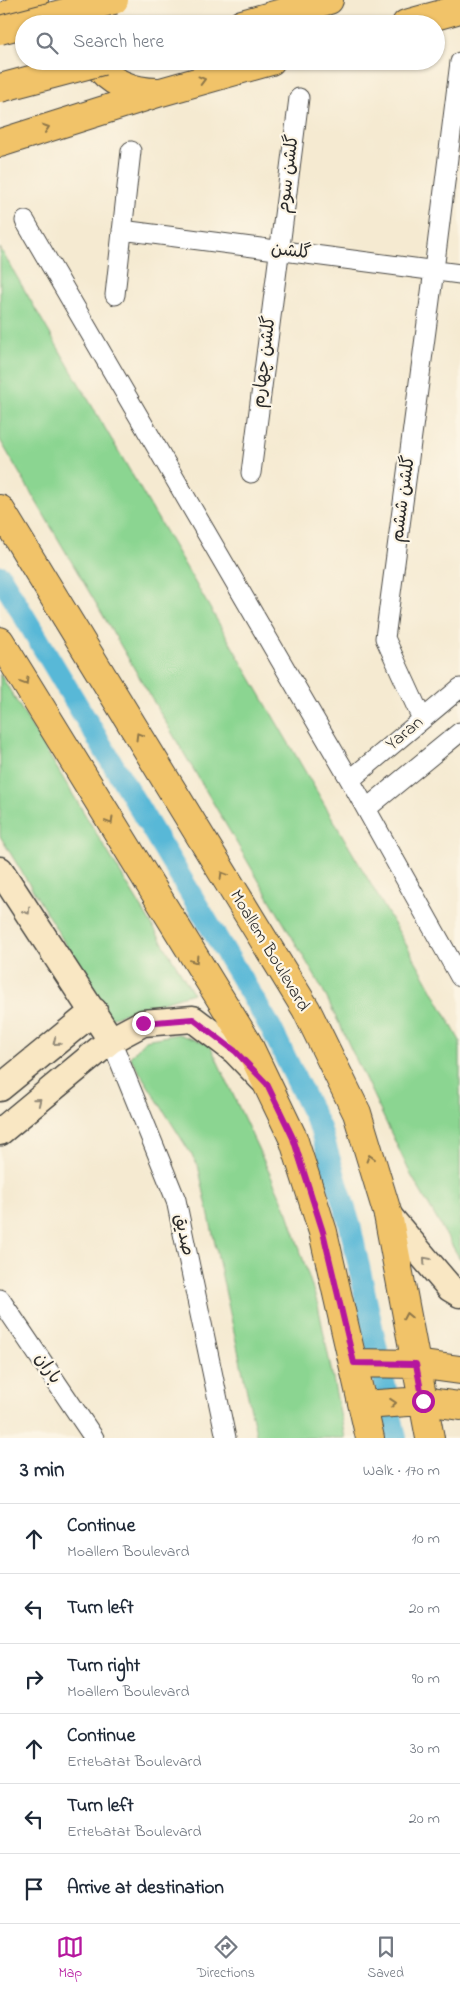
<!DOCTYPE html>
<meta charset="utf-8">
<style>
:root{--surface:#fff;--page:#f2f2f3;--text:#1f2937;--muted:#747a83;--line:#e0e1e3;--accent:#b5179e}
body{margin:0;font-family:"Indie Flower","Playpen Sans Arabic",sans-serif;background:var(--page);color:var(--text)}
.stop{position:absolute;width:15px;height:15px;margin:-11px;border:4px solid #b5179e;border-radius:50%;background:#fff}
.stop.end{background:#b5179e;border-color:#fff;box-shadow:0 1px 5px #0008}
.list{margin:0;padding:0;list-style:none}
h2{display:flex;justify-content:space-between;align-items:center;height:65px;margin:0;padding:0 20px;font-size:21px}
h2 small{font-size:16px;font-weight:400;color:var(--muted)}
.list li{display:grid;grid-template-columns:32px 1fr auto;gap:15px;align-items:center;box-sizing:border-box;height:70px;padding:0 20px;border-top:1px solid var(--line)}
.list b{display:block;font-size:19px;white-space:nowrap}
.list p{margin:0;font-size:16px;white-space:nowrap;color:var(--muted)}
.list em{font-size:16px;font-style:normal;color:var(--muted)}
.icon{flex:none;width:28px;height:28px;fill:none;stroke:currentColor;stroke-width:2;stroke-linecap:round;stroke-linejoin:round}
.map{position:relative;flex:none;width:460px;height:1438px;overflow:hidden}
.search{position:absolute;background:var(--surface);box-shadow:0 1px 4px #0004;left:15px;right:15px;top:15px;height:55px;display:flex;align-items:center;gap:12px;box-sizing:border-box;padding:0 18px;border-radius:28px;color:var(--muted);font-size:19px}
.sheet{height:485px;background:var(--surface)}
nav{display:flex;justify-content:space-around;align-items:center;box-sizing:border-box;height:70px;border-top:1px solid var(--line);background:var(--surface);font-size:14px;color:var(--muted)}
nav a{display:grid;justify-items:center;gap:2px}
nav .on{color:var(--accent)}
.map>svg:first-child{display:block}
</style>
<div class="map">
<svg width="460" height="1438" viewBox="0 0 460 1438">
<rect width="100%" height="100%" fill="#fcf5e5"/>
<filter id="ink" filterUnits="userSpaceOnUse"><feTurbulence type="fractalNoise" baseFrequency=".02" numOctaves="2"/><feDisplacementMap in="SourceGraphic" scale="10" xChannelSelector="R" yChannelSelector="G"/><feConvolveMatrix kernelMatrix="1 2 1 2 8 2 1 2 1" color-interpolation-filters="sRGB"/></filter>
<filter id="wash" filterUnits="userSpaceOnUse"><feTurbulence type="fractalNoise" baseFrequency=".0096" numOctaves="4" result="noise"/><feDisplacementMap in="SourceGraphic" scale="20" xChannelSelector="R" yChannelSelector="G"/><feGaussianBlur stdDeviation="1.12" result="paint"/><feColorMatrix in="noise" values="0 0 0 0 0 0 0 0 0 0 0 0 0 0 0 0 0 1.4 0 .05"/><feComposite in="paint" operator="in"/></filter>
<g filter="url(#wash)">
<rect width="100%" height="100%" fill="#f5ead1"/>
<!-- green -->
<path fill="#8bd591" stroke="#5b805e" d="M 0,248 L 425,977 L 460,1041 L 460,1259 L 411,1175 L 323,990 L 0,440 Z
M 0,674 L 193,993 L 110,1018 L 0,836 Z
M 178,1034 L 210,1045 L 288,1213 L 318,1305 L 345,1438 L 257,1438 L 198,1165 L 130,1057 L 145,1040 Z"/>
<g fill="none" stroke-linecap="round" stroke-linejoin="round">
<!-- canal -->
<path stroke="#59b8d7" stroke-width="22" d="M 0,576 L 271,1028 L 320,1128 L 350,1225 L 377,1350
M 383,1377 L 386,1390
M 391,1416 L 396,1438"/>
</g>
</g>
<g filter="url(#ink)">
<g fill="none" stroke-linecap="round" stroke-linejoin="round">
<!-- street casing -->
<g stroke="#494844" stroke-width="21">
<path id="street" d="M 25,221 L 350,780 L 460,977
M 122,230 L 460,274
M 115,295 L 131,151
M 251,473 L 299,98
M 422,719 L 385,638 L 434,270 L 460,62
M 350,780 L 460,688
M 366,809 L 460,732
M 111,1040 L 176,1200 L 226,1438
M 0,1299 L 94,1438"/>
</g>
<!-- secondary casing -->
<g stroke="#494844" stroke-width="29">
<path id="secondary" d="M 0,870 L 111,1040
M 0,1088 L 94,1011
M 0,1132 L 111,1040 L 143,1023 L 193,1019 L 235,1051 L 262,1079
M 388,1215 L 450,1288 L 460,1294"/>
</g>
<!-- primary casing -->
<g stroke="#494844" stroke-width="30">
<path id="primary" d="M 0,19 L 34,0
M 242,24 L 329,0
M 406,24 L 460,9
M 95,61 C 108,83 134,92 158,92
M 0,143 L 161,92 L 271,61
M 0,509 L 306,1009 L 357,1113 L 388,1215 L 430,1438
M 0,641 L 247,1042 L 293,1138 L 323,1232 L 370,1438
M 354,1363 L 416,1364 L 460,1370
M 363,1405 L 423,1401 L 460,1406"/>
</g>
<!-- street -->
<use href="#street" stroke="#fff" stroke-width="19"/>
<!-- secondary -->
<use href="#secondary" stroke="#f9e7c3" stroke-width="26"/>
<!-- primary -->
<use href="#primary" stroke="#f1c369" stroke-width="28"/>
<!-- primary-bridge casing -->
<g stroke="#494844" stroke-width="30" stroke-linecap="butt">
<path id="primary-bridge" d="M 0,30 L 114,0
M 0,88 L 102,61"/>
</g>
<!-- primary-bridge -->
<use href="#primary-bridge" stroke="#f1c369" stroke-width="28"/>
</g>
<!-- one-way arrows -->
<defs><path id="oneway-chevron" d="M-2-3.5L2.5 0L-2 3.5" fill="none" stroke-width="1.6" stroke-linecap="round" stroke-linejoin="round" transform="scale(1.25)"/></defs>
<g stroke="#8e774a">
<use href="#oneway-chevron" transform="translate(202 80) rotate(-15)"/>
<use href="#oneway-chevron" transform="translate(46 128) rotate(-18)"/>
<use href="#oneway-chevron" transform="translate(25 682) rotate(59)"/>
<use href="#oneway-chevron" transform="translate(139 736) rotate(-121)"/>
<use href="#oneway-chevron" transform="translate(110 821) rotate(59)"/>
<use href="#oneway-chevron" transform="translate(223 875) rotate(-121)"/>
<use href="#oneway-chevron" transform="translate(195 960) rotate(58)"/>
<use href="#oneway-chevron" transform="translate(370 1158) rotate(-107)"/>
<use href="#oneway-chevron" transform="translate(407 1316) rotate(-101)"/>
<use href="#oneway-chevron" transform="translate(393 1403) rotate(-4)"/>
</g>
<g stroke="#928977">
<use href="#oneway-chevron" transform="translate(27 911) rotate(56)"/>
<use href="#oneway-chevron" transform="translate(56 1042) rotate(141)"/>
<use href="#oneway-chevron" transform="translate(38 1101) rotate(-39)"/>
<use href="#oneway-chevron" transform="translate(426 1260) rotate(-131)"/>
</g>
</g>
<g fill="none" stroke-linecap="round" stroke-linejoin="round" filter="url(#ink)">
<!-- route -->
<path stroke="#b5179e" stroke-width="6" d="M 143,1023 L 193,1019 L 235,1051 L 267,1084 L 293,1138 L 323,1232 L 354,1363 L 416,1364 L 423,1401"/>
</g>
<g text-anchor="middle" dominant-baseline="central" stroke-width="4.5" stroke-linejoin="round" paint-order="stroke">
<!-- street labels -->
<g font-size="18" fill="#2b2b2b" stroke="#fcf5e5">
<text transform="translate(289 174) rotate(-83)">گلشن سوم</text>
<text transform="translate(291 252) rotate(7)">گلشن</text>
<text transform="translate(265 362) rotate(-83)">گلشن چهارم</text>
<text transform="translate(404 499) rotate(-82)">گلشن ششم</text>
<text transform="translate(405 734) rotate(-40)">Yaran</text>
<text transform="translate(269 951) rotate(59)">Moallem Boulevard</text>
<text transform="translate(183 1235) rotate(78)">صدیق</text>
<text transform="translate(47 1369) rotate(56)">باران</text>
</g>
</g>
</svg>
<div class="stop" style="left:423px;top:1401px"></div>
<div class="stop end" style="left:143px;top:1023px"></div>
<div class="search"><svg class="icon" aria-label="search" viewBox="0 0 24 24"><circle cx="10" cy="10" r="6"/><path d="M15 15l6 6"/></svg>Search here</div>
</div>
<section class="sheet">
<h2>3 min<small>Walk · 170 m</small></h2>
<ul class="list">
<li><svg class="icon" aria-label="ahead" viewBox="0 0 24 24"><path d="M12 20V5M6 11l6-6 6 6"/></svg><div><b>Continue</b><p>Moallem Boulevard</p></div><em>10 m</em></li>
<li><svg class="icon" aria-label="left" viewBox="0 0 24 24"><path d="M17 20v-9H6M10 6l-5 5 5 5"/></svg><div><b>Turn left</b></div><em>20 m</em></li>
<li><svg class="icon" aria-label="right" viewBox="0 0 24 24"><path d="M7 20v-9h11M14 6l5 5-5 5"/></svg><div><b>Turn right</b><p>Moallem Boulevard</p></div><em>90 m</em></li>
<li><svg class="icon" aria-label="ahead" viewBox="0 0 24 24"><path d="M12 20V5M6 11l6-6 6 6"/></svg><div><b>Continue</b><p>Ertebatat Boulevard</p></div><em>30 m</em></li>
<li><svg class="icon" aria-label="left" viewBox="0 0 24 24"><path d="M17 20v-9H6M10 6l-5 5 5 5"/></svg><div><b>Turn left</b><p>Ertebatat Boulevard</p></div><em>20 m</em></li>
<li><svg class="icon" aria-label="arrive" viewBox="0 0 24 24"><path d="M6 21V4h12l-3 4 3 4H6"/></svg><div><b>Arrive at destination</b></div></li>
</ul>
</section>
<nav>
<a class="on"><svg class="icon" aria-label="map" viewBox="0 0 24 24"><path d="M3 6l6-2 6 2 6-2v14l-6 2-6-2-6 2zM9 4v14M15 6v14"/></svg>Map</a>
<a><svg class="icon" aria-label="directions" viewBox="0 0 24 24"><path d="M12 3l9 9-9 9-9-9zM9 14v-3h6M13 9l2 2-2 2"/></svg>Directions</a>
<a><svg class="icon" aria-label="saved" viewBox="0 0 24 24"><path d="M7 4h10v16l-5-4-5 4z"/></svg>Saved</a>
</nav>
